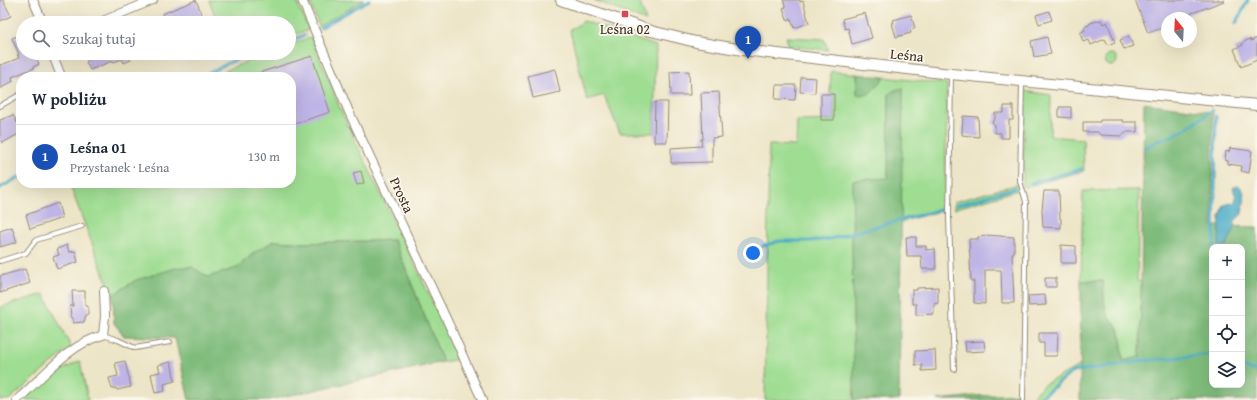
<!DOCTYPE html>
<html lang="pl">
<meta charset="utf-8">
<style>
:root{--surface:#fff;--page:#f6f6f7;--text:#1f2937;--muted:#747a83;--line:#e0e1e3;--accent:#db2777}
body{margin:0;font-family:"Gentium Book Plus",serif;background:var(--page);color:var(--text)}
.controls{position:absolute;right:12px;bottom:12px;display:grid;overflow:hidden;border-radius:8px;box-shadow:0 4px 16px #0002}
.controls button{width:36px;height:36px;display:grid;place-items:center;padding:0;border:0;border-bottom:1px solid var(--line);background:var(--surface);color:var(--text);font:20px sans-serif}
.compass{position:absolute;left:1161px;top:12px;width:36px;height:36px;border-radius:50%;background:var(--surface);box-shadow:0 4px 16px #0002;rotate:342deg}
.you{position:absolute;left:753px;top:253px;width:14px;height:14px;margin:-10px;border:3px solid #fff;border-radius:50%;background:#1a73e8;box-shadow:0 0 0 6px #1a73e833}
.badge{display:grid;place-items:center;width:26px;height:26px;border-radius:50%;background:var(--accent);color:#fff;font-size:13px;font-weight:700}
.pin{position:absolute;translate:-50% -33px;filter:drop-shadow(0 1px 2px #0008)}
.pin::after{content:'';position:absolute;top:21px;width:14px;height:12px;background:inherit;clip-path:polygon(0 0,100% 0,50% 100%)}
.list{margin:0;padding:0;list-style:none}
h2{display:flex;justify-content:space-between;align-items:center;height:52px;margin:0;padding:0 16px;font-size:17px}
h2 small{font-size:13px;font-weight:400;color:var(--muted)}
.list li{display:grid;grid-template-columns:26px 1fr auto;gap:12px;align-items:center;box-sizing:border-box;height:64px;padding:0 16px;border-top:1px solid var(--line)}
.list b{display:block;font-size:15px;white-space:nowrap}
.list p{margin:0;font-size:13px;white-space:nowrap;color:var(--muted)}
.list em{font-size:13px;font-style:normal;color:var(--muted)}
.icon{flex:none;width:22px;height:22px;fill:none;stroke:currentColor;stroke-width:2;stroke-linecap:round;stroke-linejoin:round}
.map{position:relative;flex:none;width:1257px;height:400px;overflow:hidden}
.search{position:absolute;background:var(--surface);box-shadow:0 4px 16px #0002;left:16px;top:16px;width:280px;height:44px;display:flex;align-items:center;gap:10px;box-sizing:border-box;padding:0 14px;border-radius:22px;color:var(--muted);font-size:15px}
.panel{position:absolute;background:var(--surface);box-shadow:0 4px 16px #0002;left:16px;top:72px;width:280px;height:116px;border-radius:16px}
.map>svg:first-child{display:block}
</style>
<div class="map">
<svg width="1257" height="400" viewBox="0 0 1257 400">
<rect width="100%" height="100%" fill="#fbf7ec"/>
<filter id="ink" filterUnits="userSpaceOnUse"><feTurbulence type="fractalNoise" baseFrequency=".025" numOctaves="2"/><feDisplacementMap in="SourceGraphic" scale="8" xChannelSelector="R" yChannelSelector="G"/><feConvolveMatrix kernelMatrix="1 2 1 2 8 2 1 2 1" color-interpolation-filters="sRGB"/></filter>
<filter id="wash" filterUnits="userSpaceOnUse"><feTurbulence type="fractalNoise" baseFrequency=".012" numOctaves="4" result="noise"/><feDisplacementMap in="SourceGraphic" scale="16" xChannelSelector="R" yChannelSelector="G"/><feGaussianBlur stdDeviation="0.9" result="paint"/><feColorMatrix in="noise" values="0 0 0 0 0 0 0 0 0 0 0 0 0 0 0 0 0 1.4 0 .05"/><feComposite in="paint" operator="in"/></filter>
<g filter="url(#wash)">
<rect width="100%" height="100%" fill="#ede5c7"/>
<!-- green -->
<path fill="#9fdd92" stroke="#6d8458" d="M 209,0 L 296,0 L 309,30 L 289,36 L 289,23 L 218,23 Z
M 309,0 L 364,0 L 319,26 Z
M 594,0 L 639,0 L 646,21 Z
M 584,21 L 656,46 L 654,133 L 620,133 L 604,95 L 587,100 L 570,30 Z
M 311,37 L 341,111 L 460,359 L 443,362 L 394,240 L 307,243 L 274,241 L 255,252 L 237,268 L 208,277 L 192,268 L 136,280 L 113,295 L 104,275 L 69,183 L 291,183 L 291,77 L 212,77 L 231,68 L 268,53 L 289,53 L 289,45 Z
M 786,37 L 824,39 L 828,50 L 789,46 Z
M1105 60a6 6 0 1 1 12 0a6 6 0 1 1-12 0Z
M 831,71 L 857,74 L 857,95 L 881,82 L 883,77 L 947,84 L 945,210 L 900,222 L 903,88 L 889,95 L 888,179 L 852,236 L 854,400 L 765,400 L 769,145 L 796,146 L 797,121 L 834,120 L 834,94 L 830,94 Z
M 1024,91 L 1051,95 L 1050,136 L 1083,139 L 1084,171 L 1024,187 L 1023,183 Z
M 1018,184 L 1018,190 L 954,209 L 954,202 Z
M 1136,190 L 1139,191 L 1137,281 L 1142,282 L 1140,357 L 1123,361 C 1122,351 1122,338 1118,329 C 1116,324 1111,321 1108,316 C 1103,305 1104,293 1103,281 L 1081,281 L 1083,191 Z
M 44,294 L 71,347 L 9,400 L 0,400 L 0,307 Z
M 80,361 L 88,400 L 24,400 L 50,376 Z
M 1081,365 L 1080,372 L 1073,373 L 1039,400 L 1029,400 L 1043,385 Z"/>
<!-- forest -->
<path fill="#7fbc7c" stroke="#5d734d" fill-rule="evenodd" d="M 857,74 L 883,77 L 881,82 L 869,94 L 857,95 Z
M 903,88 L 899,400 L 854,400 L 852,236 L 853,180 L 888,178 L 889,94 L 895,90 Z
M 1144,103 L 1213,112 L 1212,226 L 1257,227 L 1257,400 L 1080,400 L 1081,281 L 1103,281 C 1104,293 1103,305 1108,316 C 1111,321 1116,324 1118,329 C 1122,338 1122,350 1123,361 L 1140,357 ZM 1212,247 L 1242,247 L 1242,385 L 1212,385 Z
M 394,240 L 443,362 L 269,400 L 189,400 L 175,338 L 124,336 L 114,323 L 113,295 L 136,280 L 179,267 L 192,267 L 208,277 L 237,268 L 255,252 L 274,241 L 307,243 Z
M 1020,394 L 1020,400 L 938,400 L 974,396 Z"/>
<!-- water -->
<path fill="#47aac6" stroke="#416a72" d="M 1238,185 C 1249,193 1243,204 1242,214 L 1235,221 L 1234,231 L 1225,247 L 1220,247 L 1219,243 L 1220,217 L 1224,205 L 1235,202 L 1236,197 L 1233,189 L 1234,187 Z"/>
<g fill="none" stroke-linecap="round" stroke-linejoin="round">
<!-- stream -->
<path stroke="#47aac6" stroke-width="3" d="M 1236,23 L 1248,0
M 320,28 L 369,0
M 289,41 L 305,35
M 202,77 L 228,63 L 255,53
M 1145,148 L 1158,140 L 1170,137 L 1184,130 L 1213,110
M 1031,183 L 1082,169
M 0,188 L 21,176
M 957,205 L 1015,188
M 763,246 L 779,241 L 811,241 L 830,239 L 942,209
M 1214,247 L 1216,116
M 1242,367 L 1257,371
M 1037,400 L 1072,372 L 1141,361 L 1212,354"/>
</g>
<g id="blocks">
<!-- building -->
<path fill="#beb4e6" d="M 0,0 L 3,0 L 11,16 L 0,21 Z
M 196,0 L 205,23 L 165,23 L 162,14 Z
M 783,0 L 800,0 L 800,2 L 803,1 L 809,23 L 794,28 L 791,19 L 787,20 L 783,8 L 786,7 Z
M 1135,0 L 1224,0 L 1224,1 L 1179,18 L 1167,18 L 1167,26 L 1148,33 Z
M 1049,11 L 1052,20 L 1039,24 L 1036,15 Z
M 865,13 L 872,38 L 852,44 L 848,28 L 845,29 L 842,19 Z
M 911,15 L 915,28 L 910,30 L 911,33 L 896,37 L 892,23 L 894,23 L 893,20 Z
M 1101,20 L 1103,24 L 1107,22 L 1115,42 L 1108,45 L 1105,39 L 1091,45 L 1089,40 L 1083,42 L 1080,33 L 1085,30 L 1084,27 L 1089,25 L 1090,23 Z
M 20,35 L 21,37 L 23,36 L 23,53 L 34,53 L 39,64 L 33,67 L 34,68 L 12,77 L 13,81 L 0,89 L 0,64 L 1,65 L 19,58 L 17,55 L 19,55 L 12,38 Z
M 1129,36 L 1133,46 L 1124,49 L 1120,40 Z
M 1047,37 L 1051,54 L 1034,57 L 1031,41 Z
M 1257,38 L 1257,60 L 1241,67 L 1234,49 L 1243,45 L 1242,43 L 1250,39 L 1251,41 Z
M 85,53 L 137,53 L 130,56 L 131,60 L 124,63 L 122,59 L 112,63 L 112,61 L 90,70 L 86,62 L 88,61 Z
M 312,56 L 330,112 L 291,125 L 291,77 L 253,77 L 252,75 Z
M 555,69 L 560,92 L 533,98 L 528,76 Z
M 689,71 L 690,95 L 671,95 L 670,72 Z
M 801,77 L 816,78 L 815,93 L 800,92 Z
M 776,85 L 796,85 L 795,100 L 775,99 Z
M 719,92 L 722,137 L 712,138 L 712,162 L 671,163 L 671,148 L 702,146 L 701,139 L 703,139 L 701,93 Z
M 821,94 L 834,94 L 834,120 L 821,120 Z
M 655,102 L 668,102 L 667,142 L 654,142 Z
M 1004,106 L 1013,106 L 1013,120 L 1009,120 L 1009,138 L 1001,138 L 1001,133 L 995,133 L 995,125 L 992,122 L 995,119 L 995,113 L 1004,113 Z
M 1059,107 L 1071,107 L 1071,118 L 1059,117 Z
M 13,115 L 21,130 L 21,133 L 2,143 L 0,138 L 0,120 Z
M 963,116 L 978,117 L 979,137 L 962,135 Z
M 1100,120 L 1123,120 L 1123,122 L 1137,122 L 1137,132 L 1125,132 L 1125,134 L 1123,134 L 1122,136 L 1100,135 L 1098,132 L 1083,132 L 1083,122 L 1100,122 Z
M 1230,148 L 1252,151 L 1249,173 L 1241,171 L 1242,166 L 1228,164 L 1228,161 L 1225,160 L 1226,151 L 1229,152 Z
M 361,171 L 364,183 L 357,185 L 353,173 Z
M 1044,191 L 1059,191 L 1060,219 L 1061,219 L 1061,228 L 1043,227 L 1042,210 Z
M 58,203 L 62,218 L 30,229 L 26,215 Z
M 12,227 L 17,242 L 0,247 L 0,231 Z
M 986,235 L 1014,237 L 1014,253 L 1012,253 L 1014,303 L 1002,303 L 1001,270 L 985,270 L 985,304 L 974,303 L 974,281 L 971,281 L 969,239 L 978,239 L 978,237 L 986,236 Z
M 906,237 L 916,237 L 916,246 L 926,246 L 926,250 L 935,249 L 936,269 L 922,269 L 921,256 L 907,256 Z
M 67,245 L 69,252 L 75,251 L 78,262 L 57,269 L 53,257 L 59,255 L 57,249 Z
M 1061,245 L 1076,246 L 1076,263 L 1061,263 Z
M 25,269 L 30,283 L 0,293 L 0,276 Z
M 1045,278 L 1056,278 L 1056,287 L 1045,287 Z
M 938,287 L 938,303 L 934,304 L 934,314 L 916,315 L 916,304 L 912,304 L 912,290 L 917,290 L 917,288 Z
M 72,291 L 85,291 L 85,306 L 88,306 L 88,315 L 86,315 L 84,322 L 73,323 L 73,318 L 71,318 L 70,306 L 73,306 Z
M 1045,295 L 1046,305 L 1029,306 L 1028,296 Z
M 1039,333 L 1058,333 L 1057,356 L 1044,356 L 1044,343 L 1039,343 Z
M 984,341 L 985,351 L 966,352 L 965,342 Z
M 935,350 L 936,370 L 922,371 L 922,365 L 915,365 L 915,351 Z
M 125,361 L 131,387 L 117,390 L 116,388 L 112,389 L 109,378 L 118,376 L 115,363 Z
M 171,362 L 175,381 L 164,384 L 165,391 L 155,393 L 151,374 L 160,372 L 158,365 Z"/>
</g>
</g>
<g filter="url(#ink)">
<use href="#blocks" fill-opacity="0" stroke="#948872" stroke-width="1"/>
<g fill="none" stroke-linecap="round" stroke-linejoin="round">
<!-- service casing -->
<g stroke="#948872" stroke-width="6">
<path id="service" d="M 951,75 L 949,217 L 954,369
M 1022,82 L 1020,181 L 1026,202 L 1023,400
M 0,106 L 21,94
M 0,261 L 26,253 L 36,240 L 82,226
M 103,335 L 118,340 L 135,348 L 170,342"/>
</g>
<!-- minor casing -->
<g stroke="#948872" stroke-width="10">
<path id="minor" d="M 33,0 L 43,23
M 302,0 L 349,112 L 451,329 L 482,400
M 98,23 L 153,0
M 52,53 L 61,76
M 17,400 C 44,376 68,345 103,335 L 105,316 L 104,291"/>
</g>
<!-- tertiary casing -->
<g stroke="#948872" stroke-width="12">
<path id="tertiary" d="M 561,0 L 651,31 L 696,42 L 743,50 L 951,74 L 1257,105"/>
</g>
<!-- service -->
<use href="#service" stroke="#fff" stroke-width="4"/>
<!-- minor -->
<use href="#minor" stroke="#fff" stroke-width="8"/>
<!-- tertiary -->
<use href="#tertiary" stroke="#fff" stroke-width="10"/>
</g>
</g>
<!-- markers -->
<rect fill="#d1495b" stroke="#fbf7ec" stroke-width="1.5" x="621" y="10" width="8" height="8" rx="2"/>
<g text-anchor="middle" dominant-baseline="central" stroke-width="3.5" stroke-linejoin="round" paint-order="stroke">
<!-- poi labels -->
<g font-size="14" fill="#3b2a1e" stroke="#fbf7ec">
<text x="625" y="29">Leśna 02</text>
</g>
<!-- street labels -->
<g font-size="14" fill="#3b2a1e" stroke="#fbf7ec">
<text transform="translate(907 55) rotate(6)">Leśna</text>
<text transform="translate(402 195) rotate(65)">Prosta</text>
</g>
</g>
</svg>
<div class="controls">
<button>+</button>
<button>−</button>
<button><svg class="icon" aria-label="locate" viewBox="0 0 24 24"><circle cx="12" cy="12" r="6"/><path d="M12 2v4M12 18v4M2 12h4M18 12h4"/></svg></button>
<button><svg class="icon" aria-label="layers" viewBox="0 0 24 24"><path d="M12 4l9 5-9 5-9-5zM3 14l9 5 9-5"/></svg></button>
</div>
<svg class="compass" viewBox="-18 -18 36 36"><path d="M0-13l5 13h-10z" fill="#e53935"/><path d="M0 13l5-13h-10z" fill="#747a83"/></svg>
<div class="you"></div>
<div class="pin badge" style="left:748px;top:59px;background:#1a4fb4">1</div>
<div class="search"><svg class="icon" aria-label="search" viewBox="0 0 24 24"><circle cx="10" cy="10" r="6"/><path d="M15 15l6 6"/></svg>Szukaj tutaj</div>
<section class="panel">
<h2>W pobliżu<small></small></h2>
<ul class="list">
<li><span class="badge" style="background:#1a4fb4">1</span><div><b>Leśna 01</b><p>Przystanek · Leśna</p></div><em>130 m</em></li>
</ul>
</section>
</div>
